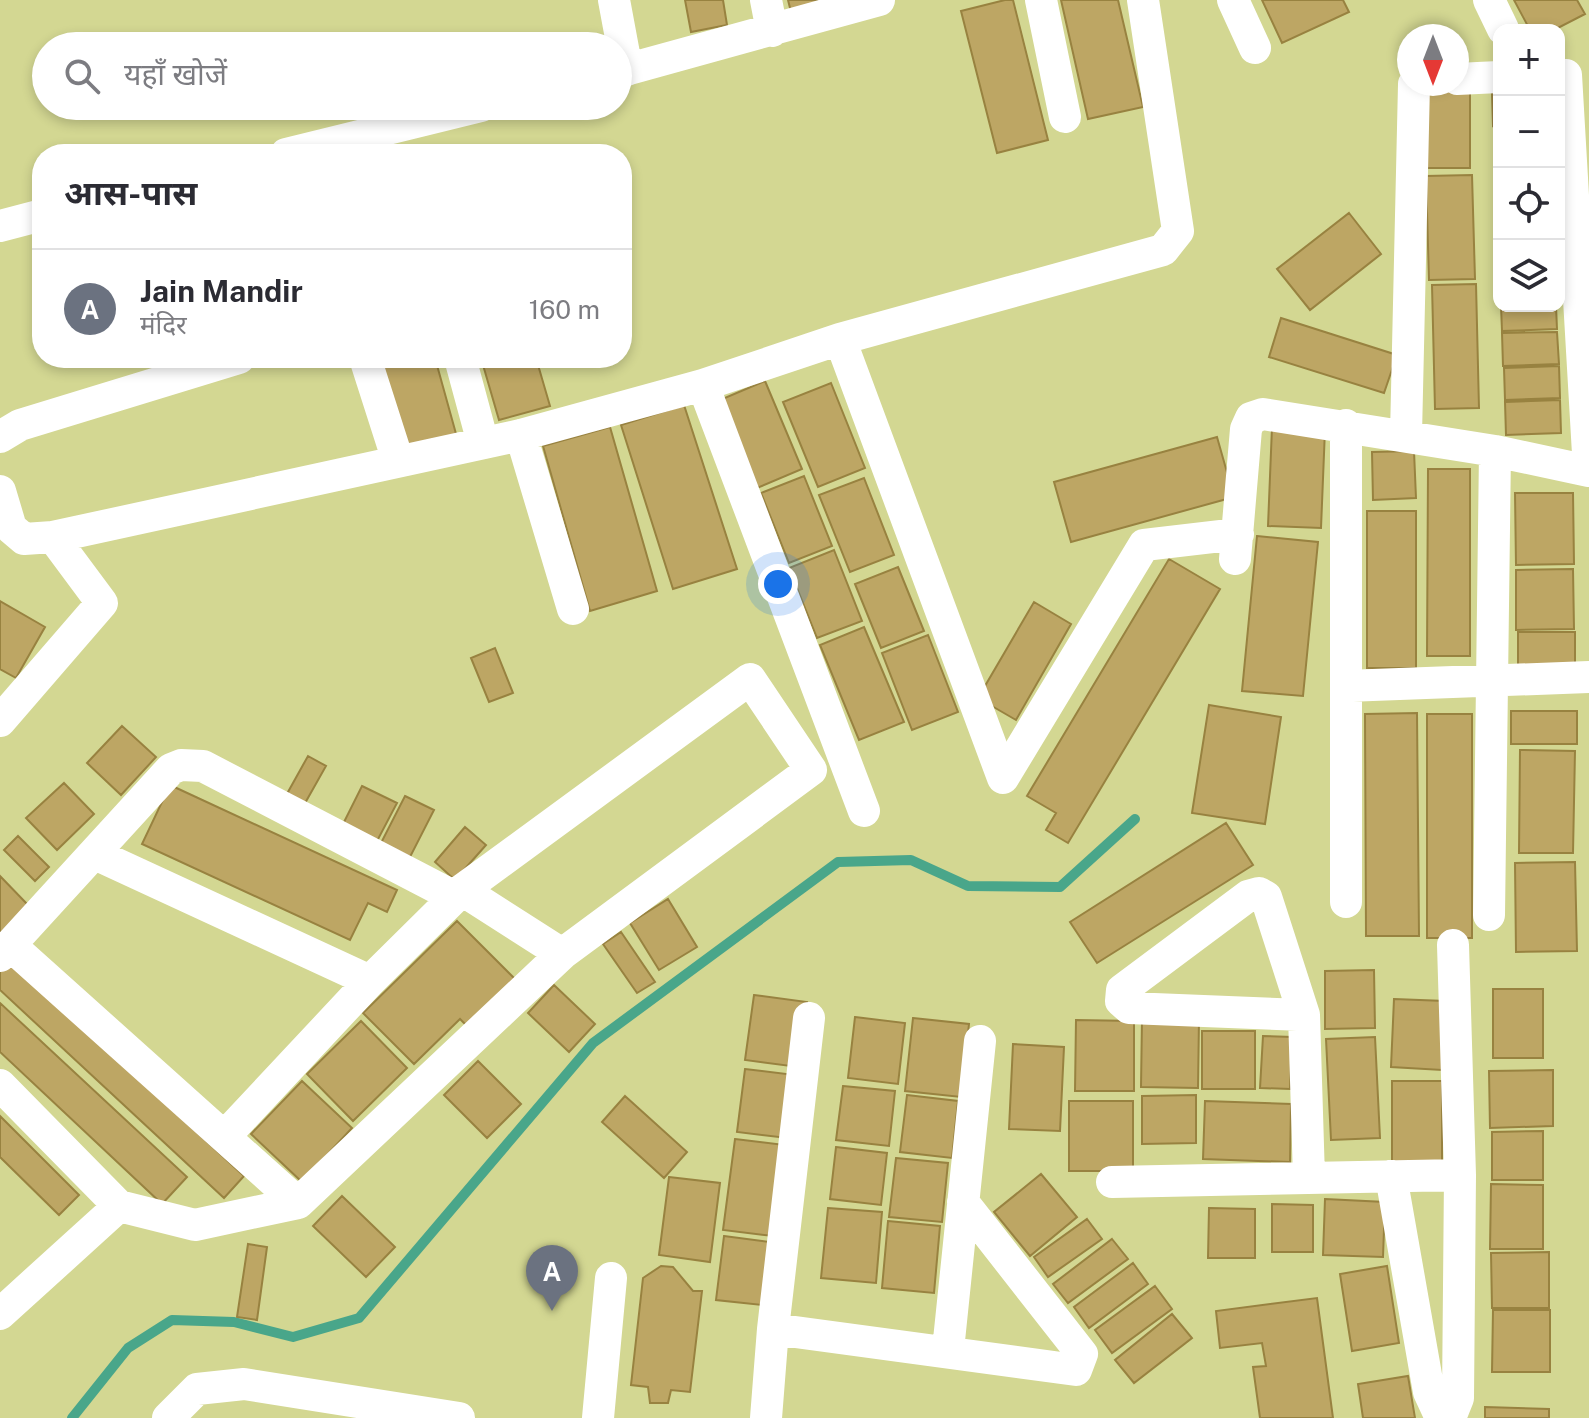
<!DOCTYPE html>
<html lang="hi">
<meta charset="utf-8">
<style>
:root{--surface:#fff;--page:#f2f2f3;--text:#2b2b33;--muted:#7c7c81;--line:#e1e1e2;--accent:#6140b8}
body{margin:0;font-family:"Public Sans","Noto Sans Devanagari",sans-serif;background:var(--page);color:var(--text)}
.controls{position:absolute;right:24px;top:24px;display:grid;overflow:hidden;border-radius:16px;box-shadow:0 4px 12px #0003}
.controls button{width:72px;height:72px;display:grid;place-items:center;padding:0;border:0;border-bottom:2px solid var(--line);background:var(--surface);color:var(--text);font:40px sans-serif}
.compass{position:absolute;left:1397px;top:24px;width:72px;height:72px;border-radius:50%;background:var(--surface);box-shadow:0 4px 12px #0003;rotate:180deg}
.you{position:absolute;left:778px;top:584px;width:28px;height:28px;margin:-20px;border:6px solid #fff;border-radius:50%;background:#1a73e8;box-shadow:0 0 0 12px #1a73e833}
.badge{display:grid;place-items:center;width:52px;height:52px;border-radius:50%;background:var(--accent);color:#fff;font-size:26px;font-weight:700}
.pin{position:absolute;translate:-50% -66px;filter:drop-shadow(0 2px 4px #0008)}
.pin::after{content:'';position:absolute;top:42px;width:28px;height:24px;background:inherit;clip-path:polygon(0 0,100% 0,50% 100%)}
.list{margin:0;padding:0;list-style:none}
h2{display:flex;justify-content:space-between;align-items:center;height:104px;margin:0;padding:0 32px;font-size:34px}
h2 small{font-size:26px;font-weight:400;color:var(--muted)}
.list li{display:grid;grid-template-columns:52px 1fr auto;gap:24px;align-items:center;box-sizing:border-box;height:120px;padding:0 32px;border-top:2px solid var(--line)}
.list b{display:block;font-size:30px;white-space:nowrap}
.list p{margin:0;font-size:26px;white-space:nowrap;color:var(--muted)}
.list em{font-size:26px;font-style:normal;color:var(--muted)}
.icon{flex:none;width:44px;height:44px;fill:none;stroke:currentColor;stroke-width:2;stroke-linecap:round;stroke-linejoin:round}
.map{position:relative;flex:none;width:1589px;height:1418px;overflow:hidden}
.search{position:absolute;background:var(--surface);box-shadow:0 4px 12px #0003;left:32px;top:32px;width:600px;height:88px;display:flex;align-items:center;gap:20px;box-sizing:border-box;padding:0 28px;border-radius:44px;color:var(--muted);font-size:30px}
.panel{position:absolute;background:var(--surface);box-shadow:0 4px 12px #0003;left:32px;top:144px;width:600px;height:224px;border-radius:32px}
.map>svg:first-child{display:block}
</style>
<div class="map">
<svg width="1589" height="1418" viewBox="0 0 1589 1418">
<rect width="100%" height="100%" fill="#d3d792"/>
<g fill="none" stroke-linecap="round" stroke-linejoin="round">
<!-- stream -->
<path stroke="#49a68a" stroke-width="10" d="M 72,1418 L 128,1348 L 172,1320 L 234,1322 L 293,1337 L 359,1318 L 593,1043 L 838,862 L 911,860 L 968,886 L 1060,887 L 1135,819"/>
</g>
<!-- building -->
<path fill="#bda664" stroke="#988240" stroke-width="2" d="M 685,0 L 723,0 L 727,25 L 691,32 Z
M 788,0 L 842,0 L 792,16 Z
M 1005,0 L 1013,0 L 1048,140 L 997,153 L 961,11 Z
M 1061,0 L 1118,0 L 1143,107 L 1088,119 Z
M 1262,0 L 1343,0 L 1349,12 L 1282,43 Z
M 1514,0 L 1577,0 L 1585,14 L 1554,30 L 1530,30 Z
M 1470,87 L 1470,168 L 1425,168 L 1425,88 Z
M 1492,93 L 1499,93 L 1499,125 L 1493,126 Z
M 1494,127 L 1499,127 L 1499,159 L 1495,160 Z
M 1495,160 L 1499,160 L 1499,193 L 1496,193 Z
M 1472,175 L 1475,279 L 1429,280 L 1426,176 Z
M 1496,194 L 1499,194 L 1499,226 L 1497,227 Z
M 1349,213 L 1381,254 L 1310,310 L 1277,269 Z
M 1476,284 L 1479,408 L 1435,409 L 1432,285 Z
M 1501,306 L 1556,306 L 1557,329 L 1502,331 Z
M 1281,318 L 1397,355 L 1384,393 L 1269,357 Z
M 1557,332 L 1559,364 L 1503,366 L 1502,333 Z
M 377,358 L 435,358 L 458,441 L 404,456 Z
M 481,358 L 536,358 L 550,406 L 499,420 Z
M 1559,366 L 1560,398 L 1505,400 L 1504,368 Z
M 765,381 L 802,469 L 757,488 L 720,400 Z
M 831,383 L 865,468 L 818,487 L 783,402 Z
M 1560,400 L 1561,433 L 1506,435 L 1505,402 Z
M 684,405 L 737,569 L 673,589 L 621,425 Z
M 610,427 L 657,591 L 590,611 L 543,446 Z
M 1272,427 L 1325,429 L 1321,528 L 1268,526 Z
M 1217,437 L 1234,497 L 1071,542 L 1054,482 Z
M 1414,451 L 1416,498 L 1373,500 L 1372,452 Z
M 1428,469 L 1470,469 L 1470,656 L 1427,656 Z
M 804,476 L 832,546 L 789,563 L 761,493 Z
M 864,478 L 894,555 L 850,572 L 819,495 Z
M 1515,493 L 1573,493 L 1574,564 L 1516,565 Z
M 1367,511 L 1416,511 L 1416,668 L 1367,668 Z
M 1257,536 L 1318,542 L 1303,696 L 1242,691 Z
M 834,550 L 862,621 L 817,638 L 789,568 Z
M 1169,559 L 1220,589 L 1068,843 L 1046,830 L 1056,813 L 1027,796 Z
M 898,567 L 924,631 L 881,648 L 855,584 Z
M 1573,569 L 1574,629 L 1516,630 L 1516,570 Z
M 0,601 L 45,627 L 16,678 L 0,669 Z
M 1034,602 L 1071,624 L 1016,720 L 978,698 Z
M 864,627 L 904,722 L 859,740 L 820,645 Z
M 1518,632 L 1575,632 L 1575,669 L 1518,669 Z
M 928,635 L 958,712 L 912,730 L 882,653 Z
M 495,648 L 513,693 L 489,702 L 471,658 Z
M 1209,705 L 1281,717 L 1265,824 L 1192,813 Z
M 1511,711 L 1577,711 L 1577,744 L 1511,744 Z
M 1417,713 L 1419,936 L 1366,936 L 1365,714 Z
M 1427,714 L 1472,714 L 1472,938 L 1427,938 Z
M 122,726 L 156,757 L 121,795 L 87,763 Z
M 1520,750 L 1575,751 L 1573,853 L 1519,853 Z
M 308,756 L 326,766 L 300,812 L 283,801 Z
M 64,783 L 94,814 L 57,850 L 26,818 Z
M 170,785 L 397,890 L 387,912 L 368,903 L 350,940 L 142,844 Z
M 362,786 L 397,803 L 376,843 L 342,826 Z
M 405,796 L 434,810 L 410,857 L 381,843 Z
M 1226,823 L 1253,865 L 1097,963 L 1070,922 Z
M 465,827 L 486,845 L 455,880 L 435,862 Z
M 18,836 L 49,867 L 35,881 L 4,850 Z
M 1575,862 L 1577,951 L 1516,952 L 1515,863 Z
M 0,876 L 29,906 L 0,935 Z
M 668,899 L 697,947 L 659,970 L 630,923 Z
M 457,921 L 521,985 L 473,1032 L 460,1019 L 414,1064 L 363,1013 Z
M 621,932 L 655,982 L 637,993 L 603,944 Z
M 9,958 L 244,1176 L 224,1198 L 0,990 L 0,967 Z
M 1374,970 L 1375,1028 L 1325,1029 L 1325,971 Z
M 554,985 L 595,1024 L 569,1052 L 528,1013 Z
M 1493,989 L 1543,989 L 1543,1058 L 1493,1058 Z
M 754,995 L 807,1002 L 798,1067 L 745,1060 Z
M 1394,999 L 1445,1001 L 1442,1070 L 1391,1067 Z
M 0,1003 L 187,1177 L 162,1204 L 0,1052 Z
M 855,1017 L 905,1023 L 898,1084 L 848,1078 Z
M 913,1018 L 969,1024 L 961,1097 L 905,1091 Z
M 1142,1019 L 1199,1019 L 1198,1088 L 1141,1087 Z
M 1076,1020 L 1134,1021 L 1134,1091 L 1075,1091 Z
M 361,1021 L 407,1068 L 353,1121 L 307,1074 Z
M 1202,1031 L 1255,1031 L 1255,1089 L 1202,1089 Z
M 1263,1036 L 1292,1037 L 1290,1089 L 1260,1088 Z
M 1375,1037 L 1380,1138 L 1331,1140 L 1326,1039 Z
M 1013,1044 L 1064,1047 L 1060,1131 L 1009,1129 Z
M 478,1061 L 521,1104 L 487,1138 L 444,1095 Z
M 745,1069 L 795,1075 L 787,1138 L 737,1132 Z
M 1553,1070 L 1553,1126 L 1490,1128 L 1489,1071 Z
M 302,1081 L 352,1128 L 302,1182 L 251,1134 Z
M 1392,1081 L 1442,1081 L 1442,1170 L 1392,1170 Z
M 843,1086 L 895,1091 L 889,1146 L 836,1140 Z
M 907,1095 L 958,1101 L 952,1158 L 900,1152 Z
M 1196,1095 L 1196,1143 L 1142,1144 L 1142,1096 Z
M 625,1096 L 687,1152 L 664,1178 L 602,1122 Z
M 1069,1101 L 1133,1101 L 1133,1171 L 1069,1171 Z
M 1205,1101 L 1291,1104 L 1290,1162 L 1203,1159 Z
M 0,1116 L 79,1195 L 59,1215 L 0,1157 Z
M 1543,1131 L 1543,1180 L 1492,1180 L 1492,1132 Z
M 735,1139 L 785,1145 L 773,1236 L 723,1230 Z
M 836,1147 L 887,1153 L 881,1205 L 830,1199 Z
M 896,1158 L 948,1163 L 942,1222 L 889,1217 Z
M 1041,1174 L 1077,1217 L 1030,1256 L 994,1212 Z
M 669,1177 L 720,1183 L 710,1262 L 659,1255 Z
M 1491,1184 L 1543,1185 L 1543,1249 L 1490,1249 Z
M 342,1196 L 395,1247 L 366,1277 L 313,1226 Z
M 1325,1199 L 1385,1202 L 1383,1257 L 1323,1255 Z
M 1272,1204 L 1313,1205 L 1313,1252 L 1272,1252 Z
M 828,1208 L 882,1212 L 876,1283 L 821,1278 Z
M 1209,1208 L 1255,1209 L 1255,1258 L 1208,1258 Z
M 1087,1219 L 1102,1239 L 1048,1277 L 1034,1257 Z
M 888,1221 L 940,1226 L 934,1293 L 882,1288 Z
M 724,1236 L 770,1242 L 762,1305 L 716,1300 Z
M 1112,1239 L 1128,1259 L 1068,1303 L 1053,1284 Z
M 248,1244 L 267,1247 L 257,1320 L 237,1317 Z
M 1549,1252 L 1549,1308 L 1492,1308 L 1491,1253 Z
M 1133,1263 L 1148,1284 L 1089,1328 L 1074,1307 Z
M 661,1266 L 673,1267 L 693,1291 L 702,1291 L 690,1392 L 671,1390 L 668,1403 L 650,1403 L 648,1387 L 631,1385 L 643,1278 Z
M 1387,1266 L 1399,1343 L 1352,1351 L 1340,1274 Z
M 1155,1286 L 1172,1309 L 1112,1353 L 1095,1330 Z
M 1317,1298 L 1333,1418 L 1260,1418 L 1253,1367 L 1266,1366 L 1262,1343 L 1220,1348 L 1216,1311 Z
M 1493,1310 L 1550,1310 L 1550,1372 L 1492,1372 Z
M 1172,1314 L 1192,1338 L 1134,1383 L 1115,1360 Z
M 1408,1376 L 1415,1418 L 1363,1418 L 1358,1384 Z
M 1485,1407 L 1549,1409 L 1549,1418 L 1485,1418 Z"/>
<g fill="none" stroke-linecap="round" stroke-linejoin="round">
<!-- minor -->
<path stroke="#fff" stroke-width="32" d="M 614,0 L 627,70
M 766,0 L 772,31
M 1041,0 L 1065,117
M 1233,0 L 1255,48
M 1489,0 L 1503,29
M 618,72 L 879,0
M 1566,75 L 1589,471
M 1457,79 L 1499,77
M 286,154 L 481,106
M 0,226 L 42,215
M 840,339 L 1003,778 L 1144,545 L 1238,534
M 365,358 L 398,461
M 460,358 L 483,443
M 703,385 L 864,811
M 1346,425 L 1346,902
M 521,435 L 573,609
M 1406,435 L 1414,84
M 0,437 L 20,425 L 239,358
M 0,491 L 11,528 L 24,539 L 53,537 L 521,435 L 703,385 L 840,339 L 1163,250 L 1178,231 L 1143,0
M 1235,559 L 1246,429 L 1251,418 L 1263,414 L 1495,451 L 1589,471
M 1346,686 L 1589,677
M 0,721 L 102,603 L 53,537
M 95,854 L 370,981
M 462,890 L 562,954
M 1489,915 L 1495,451
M 10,945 L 298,1203
M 0,956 L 171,769 L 181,765 L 203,766 L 455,897
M 1304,1015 L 1129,1008 L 1121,1001 L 1122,990 L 1248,896 L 1259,893 L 1266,897 L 1304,1015 L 1309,1178
M 0,1085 L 119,1206
M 1391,1176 L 1429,1392 L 1441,1418
M 1112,1182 L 1460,1175
M 0,1314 L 119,1206 L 195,1225 L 298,1203 L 562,954 L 811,770 L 750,679 L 462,890 L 370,981 L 225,1136
M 773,1329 L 1076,1370 L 1082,1354 L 963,1202
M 948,1350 L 980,1041
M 168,1418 L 197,1389 L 244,1384 L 459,1418
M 598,1418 L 611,1278
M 766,1418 L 773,1329 L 809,1018
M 1450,1418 L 1458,1398 L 1460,1175 L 1453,945"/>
</g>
</svg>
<div class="controls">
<button>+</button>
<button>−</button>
<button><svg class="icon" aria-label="locate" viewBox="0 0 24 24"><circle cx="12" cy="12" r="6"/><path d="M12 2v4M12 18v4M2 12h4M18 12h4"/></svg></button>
<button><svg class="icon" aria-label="layers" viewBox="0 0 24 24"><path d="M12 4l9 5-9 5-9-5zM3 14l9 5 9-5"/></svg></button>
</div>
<svg class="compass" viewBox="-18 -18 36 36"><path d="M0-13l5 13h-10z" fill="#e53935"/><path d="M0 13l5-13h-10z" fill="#7c7c81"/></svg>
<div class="you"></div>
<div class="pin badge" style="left:552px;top:1311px;background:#6b7280">A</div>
<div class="search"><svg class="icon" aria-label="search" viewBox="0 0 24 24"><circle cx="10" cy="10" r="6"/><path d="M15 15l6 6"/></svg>यहाँ खोजें</div>
<section class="panel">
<h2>आस-पास<small></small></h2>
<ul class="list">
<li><span class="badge" style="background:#6b7280">A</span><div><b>Jain Mandir</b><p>मंदिर</p></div><em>160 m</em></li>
</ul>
</section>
</div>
